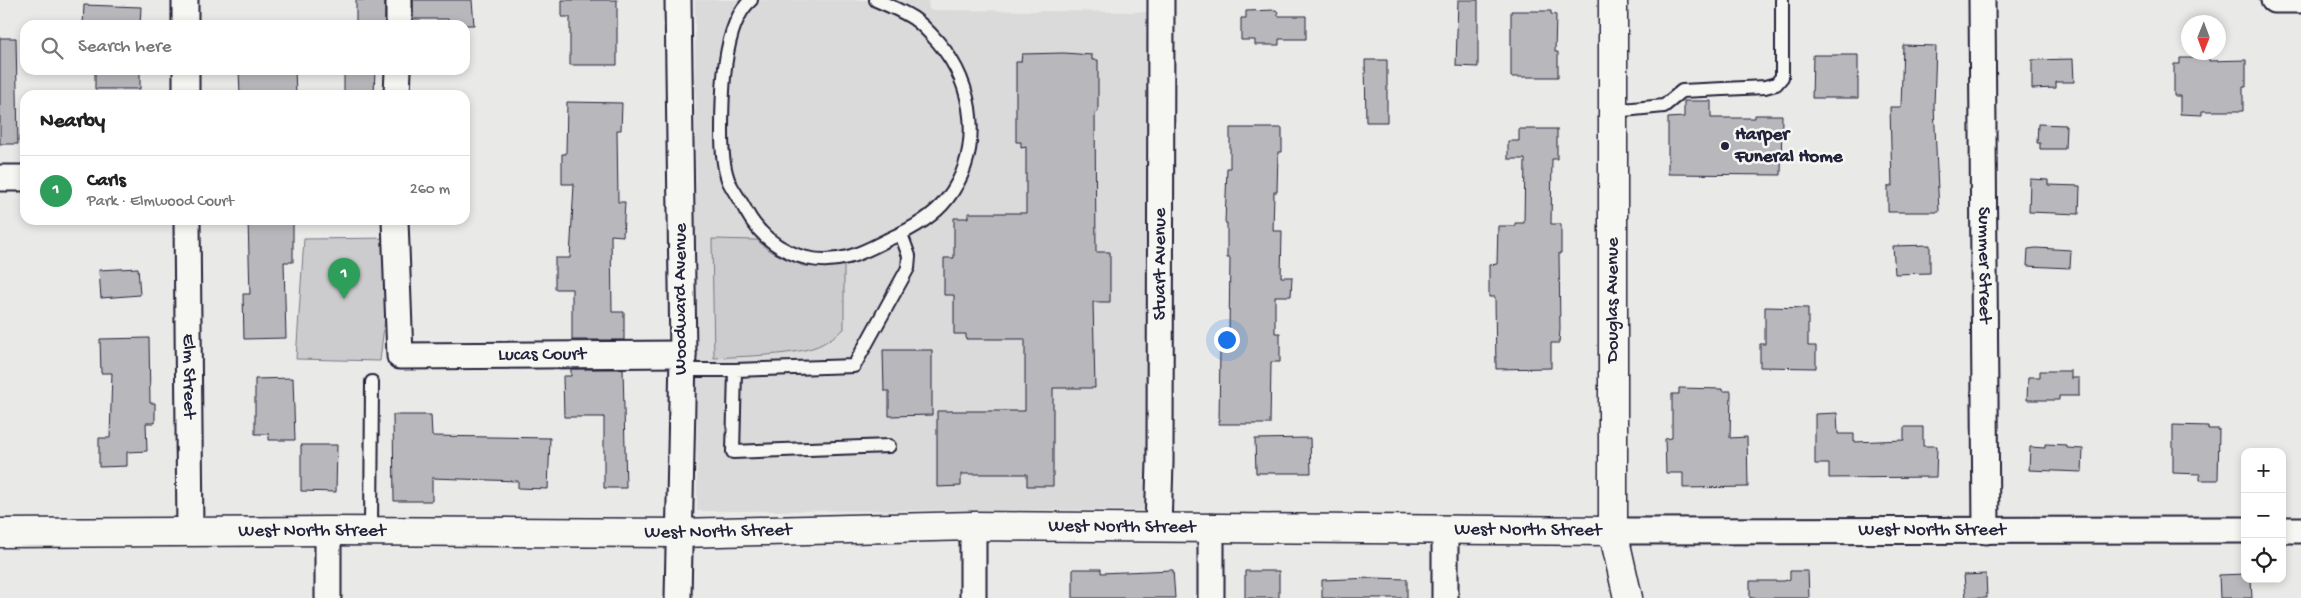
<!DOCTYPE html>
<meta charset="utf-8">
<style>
:root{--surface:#fff;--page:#f2f2f2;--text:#222;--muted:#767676;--line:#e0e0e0;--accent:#d93025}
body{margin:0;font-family:"Gochi Hand",sans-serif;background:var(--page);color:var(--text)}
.controls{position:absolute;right:15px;bottom:15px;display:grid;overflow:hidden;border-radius:10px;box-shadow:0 2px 8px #0003}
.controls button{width:45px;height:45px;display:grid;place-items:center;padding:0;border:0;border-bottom:1px solid var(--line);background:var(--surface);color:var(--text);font:25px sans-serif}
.compass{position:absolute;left:2181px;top:15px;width:45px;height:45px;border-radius:50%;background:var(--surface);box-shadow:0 2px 8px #0003;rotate:181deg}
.you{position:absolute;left:1226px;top:339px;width:18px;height:18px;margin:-12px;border:4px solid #fff;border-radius:50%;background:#1a73e8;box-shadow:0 0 0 8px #1a73e833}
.badge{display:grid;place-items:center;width:32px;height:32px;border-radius:50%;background:var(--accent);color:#fff;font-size:16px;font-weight:700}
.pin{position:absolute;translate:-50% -41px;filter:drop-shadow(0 1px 2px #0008)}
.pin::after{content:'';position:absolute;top:26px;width:18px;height:15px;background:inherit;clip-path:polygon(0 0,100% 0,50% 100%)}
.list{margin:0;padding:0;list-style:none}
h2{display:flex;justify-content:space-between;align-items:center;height:65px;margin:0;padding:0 20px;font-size:21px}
h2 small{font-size:16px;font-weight:400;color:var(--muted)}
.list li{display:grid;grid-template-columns:32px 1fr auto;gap:15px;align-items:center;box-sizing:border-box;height:70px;padding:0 20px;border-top:1px solid var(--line)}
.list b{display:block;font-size:19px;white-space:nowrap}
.list p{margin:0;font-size:16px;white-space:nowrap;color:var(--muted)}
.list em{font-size:16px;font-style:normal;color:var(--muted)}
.icon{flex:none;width:28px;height:28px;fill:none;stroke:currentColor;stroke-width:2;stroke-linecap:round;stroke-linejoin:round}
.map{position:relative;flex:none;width:2301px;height:598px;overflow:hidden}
.search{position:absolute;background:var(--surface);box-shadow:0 2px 8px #0003;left:20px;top:20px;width:450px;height:55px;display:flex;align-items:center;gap:12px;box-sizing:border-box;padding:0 18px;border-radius:15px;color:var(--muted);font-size:19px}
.panel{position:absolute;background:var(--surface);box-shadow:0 2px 8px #0003;left:20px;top:90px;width:450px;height:135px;border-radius:15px}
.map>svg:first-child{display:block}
</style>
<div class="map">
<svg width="2301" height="598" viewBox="0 0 2301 598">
<rect width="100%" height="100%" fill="#e9e9e7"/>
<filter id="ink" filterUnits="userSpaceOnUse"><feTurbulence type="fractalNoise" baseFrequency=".02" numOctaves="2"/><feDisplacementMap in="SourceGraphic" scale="10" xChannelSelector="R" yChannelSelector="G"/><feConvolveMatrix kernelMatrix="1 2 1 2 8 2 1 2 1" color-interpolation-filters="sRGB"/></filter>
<g filter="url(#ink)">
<!-- built -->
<path fill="#dadada" d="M 695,0 L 928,0 L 929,10 L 1151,12 L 1152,495 L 1146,510 L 697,511 Z"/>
<!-- green -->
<path fill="#ccccce" stroke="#777784" d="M 394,238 L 380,361 L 296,359 L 304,239 Z
M 712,239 L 757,240 L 768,250 L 803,266 L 844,265 L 844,329 C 837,334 830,340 822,344 C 800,356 740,356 714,358 Z"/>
<!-- building -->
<path fill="#b8b8bc" stroke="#22223b" d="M 356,0 L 385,0 L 385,25 L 356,25 Z
M 413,0 L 472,0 L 474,25 L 448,25 L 448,19 L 413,19 Z
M 562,0 L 617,0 L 617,65 L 570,65 L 570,17 L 562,17 Z
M 1458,0 L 1478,0 L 1478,67 L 1456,66 Z
M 84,5 L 141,7 L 140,25 L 83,25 Z
M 1276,10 L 1278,12 L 1278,16 L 1306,16 L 1306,39 L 1279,39 L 1279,45 L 1255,45 L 1255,40 L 1241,40 L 1241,18 L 1246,18 L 1246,11 Z
M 1511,11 L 1551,11 L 1551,14 L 1556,15 L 1555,52 L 1558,52 L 1558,77 L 1511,77 Z
M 0,38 L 16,38 L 18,144 L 0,144 Z
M 1903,45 L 1936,46 L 1934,106 L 1939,212 L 1888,212 L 1888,186 L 1892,186 L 1890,107 L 1901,107 Z
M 1064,53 L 1092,55 L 1092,60 L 1098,60 L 1098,112 L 1095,113 L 1096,252 L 1110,252 L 1110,302 L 1093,302 L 1095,388 L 1053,388 L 1053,486 L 1027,486 L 1027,474 L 961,474 L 961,486 L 937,487 L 937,411 L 1025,411 L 1025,339 L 966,339 L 966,334 L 954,334 L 954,295 L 944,295 L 944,258 L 954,258 L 954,218 L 968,218 L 968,213 L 1026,213 L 1026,147 L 1021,148 L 1021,142 L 1016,142 L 1016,62 L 1021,62 L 1022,54 Z
M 1813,55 L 1858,55 L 1858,98 L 1812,98 Z
M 2180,58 L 2209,58 L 2209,61 L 2246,60 L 2246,87 L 2243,87 L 2243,111 L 2202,111 L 2202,115 L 2180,114 L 2180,96 L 2174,96 L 2174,64 L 2180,64 Z
M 2073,59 L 2074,82 L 2056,82 L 2056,88 L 2032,89 L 2032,60 Z
M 1365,60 L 1387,60 L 1387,122 L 1366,122 Z
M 95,70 L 140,70 L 140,89 L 95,89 Z
M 239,70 L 295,70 L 296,95 L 240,95 Z
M 344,70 L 375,70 L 374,93 L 344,92 Z
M 1684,101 L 1711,101 L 1711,118 L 1755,118 L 1755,115 L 1782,115 L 1781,175 L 1668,174 L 1668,118 L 1684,117 Z
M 567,102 L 622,103 L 621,130 L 617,130 L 618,202 L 625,202 L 623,236 L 611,235 L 612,312 L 624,312 L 624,340 L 572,340 L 572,289 L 555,289 L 555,258 L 570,258 L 574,184 L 562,184 L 562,154 L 566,154 Z
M 2038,124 L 2066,125 L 2065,149 L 2040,149 L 2040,143 L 2037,143 Z
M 1230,128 L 1282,128 L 1282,152 L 1278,152 L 1277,192 L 1274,192 L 1273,231 L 1282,231 L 1281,277 L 1292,277 L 1291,296 L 1275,296 L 1275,333 L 1280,333 L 1280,362 L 1271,362 L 1270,424 L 1219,424 L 1220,349 L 1225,349 L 1225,332 L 1229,332 L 1230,258 L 1227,258 L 1227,223 L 1225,223 L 1227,168 L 1230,168 Z
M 1519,129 L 1557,129 L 1557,159 L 1552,159 L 1551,224 L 1561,224 L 1561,253 L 1559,253 L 1560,329 L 1559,343 L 1551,343 L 1551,368 L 1496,369 L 1495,297 L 1489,297 L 1489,265 L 1497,264 L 1498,226 L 1515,226 L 1515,223 L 1524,223 L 1525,159 L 1508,159 L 1508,141 L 1519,141 Z
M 2030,179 L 2048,180 L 2048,185 L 2080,186 L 2079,214 L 2029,212 Z
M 248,220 L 293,220 L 293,262 L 284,262 L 286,338 L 244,339 L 243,294 L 250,294 Z
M 1930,245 L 1930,273 L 1895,274 L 1893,246 Z
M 2036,248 L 2071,250 L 2070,268 L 2027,266 L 2028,249 Z
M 138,268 L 140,295 L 101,298 L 99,270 Z
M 1765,307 L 1808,308 L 1808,346 L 1816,346 L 1816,368 L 1760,367 L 1760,344 L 1765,344 Z
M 149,338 L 150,403 L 155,403 L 155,423 L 146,423 L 147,451 L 127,452 L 127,466 L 99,467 L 99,438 L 110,438 L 112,373 L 101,373 L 100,339 Z
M 883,350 L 932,350 L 932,415 L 889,416 L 889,391 L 884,391 Z
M 571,369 L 623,369 L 626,488 L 604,488 L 604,417 L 564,417 L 563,376 L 571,376 Z
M 2040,371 L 2071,371 L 2071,378 L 2079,378 L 2079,396 L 2059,396 L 2059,400 L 2027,400 L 2028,377 L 2040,377 Z
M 293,378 L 295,440 L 269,440 L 269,434 L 255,434 L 255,379 Z
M 1679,388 L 1722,389 L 1722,391 L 1731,391 L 1730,438 L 1747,437 L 1748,487 L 1683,488 L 1683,473 L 1666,473 L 1665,439 L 1672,438 L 1672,394 L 1679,394 Z
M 1837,413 L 1838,434 L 1854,434 L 1854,442 L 1904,440 L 1904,427 L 1923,427 L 1923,446 L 1937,446 L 1936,477 L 1829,478 L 1829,464 L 1815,464 L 1815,414 Z
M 393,415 L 431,415 L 432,436 L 550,438 L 548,489 L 518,488 L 518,481 L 432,478 L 432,501 L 394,501 Z
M 2173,425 L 2208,426 L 2208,429 L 2219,429 L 2218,480 L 2200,480 L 2200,474 L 2173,473 Z
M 1310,438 L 1311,473 L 1256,473 L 1255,439 Z
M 2045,444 L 2067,445 L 2067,448 L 2083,449 L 2082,472 L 2029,470 L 2030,447 L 2045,448 Z
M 301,445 L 337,445 L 336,492 L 301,491 Z
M 1073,569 L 1101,569 L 1101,573 L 1173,570 L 1175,598 L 1073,598 Z
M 1245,571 L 1279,571 L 1279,598 L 1245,598 Z
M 1790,571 L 1808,571 L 1809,598 L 1750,598 L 1750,581 L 1784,581 L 1790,579 Z
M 1986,574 L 1987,598 L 1966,598 L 1964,575 Z
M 2245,574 L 2245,579 L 2251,579 L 2252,598 L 2220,598 L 2219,575 Z
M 1374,578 L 1407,579 L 1407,598 L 1322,598 L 1322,580 Z"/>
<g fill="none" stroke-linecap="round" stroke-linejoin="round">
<!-- service casing -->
<g stroke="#22223b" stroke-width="16">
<path id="service" d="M 751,0 C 722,25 722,97 722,133 C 722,148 723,168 729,182 C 734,192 741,201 746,211 C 766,248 807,268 848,257 C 863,253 875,246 889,239 C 910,230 933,217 947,199 C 984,151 975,85 938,42 C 931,34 922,24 913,18 C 902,11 888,5 876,0
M 1613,111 L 1664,106 L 1682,91 L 1765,87 L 1776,84 L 1782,77 L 1782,0
M 682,370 L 735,370 L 733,452 L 889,446
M 735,370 L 854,366 L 908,268 L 909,256 L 901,234
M 371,531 L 372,382"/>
</g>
<!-- minor casing -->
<g stroke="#22223b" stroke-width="29">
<g id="minor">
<path d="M 185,0 L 185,25"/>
<path id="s1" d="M 1982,0 L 1986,531"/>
<path d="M 2274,0 L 2301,0"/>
<path d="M 399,25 L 399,0"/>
<path d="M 186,70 L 186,95"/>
<path d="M 397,95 L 398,70"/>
<path d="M 0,178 L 25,178"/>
<path id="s2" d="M 187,220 L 190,532"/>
<path id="s3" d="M 395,220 L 400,356 L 683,354"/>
<path d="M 973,526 L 973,598"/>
<path id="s4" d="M 1158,528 L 1160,462 L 1161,0"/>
<path d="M 2282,530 L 2301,530"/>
<path d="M 328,531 L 328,598"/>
<path id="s5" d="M 1613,531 L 2245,530"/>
<path d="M 678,598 L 683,354 L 678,0"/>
<path d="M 1211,598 L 1211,527"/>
<path d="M 1445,598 L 1445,529"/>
</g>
</g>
<!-- tertiary casing -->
<g stroke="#22223b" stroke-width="31">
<g id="tertiary">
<path id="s6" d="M 0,533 L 328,531 L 679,533 L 973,526 L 1613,531"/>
</g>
</g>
<!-- secondary casing -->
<g stroke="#22223b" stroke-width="31">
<path id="secondary" d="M 1613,0 L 1613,531 L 1628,598"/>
</g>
<!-- service -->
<use href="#service" stroke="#f6f6f2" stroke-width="12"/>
<!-- minor -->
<use href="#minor" stroke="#f6f6f2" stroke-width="25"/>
<!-- tertiary -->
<use href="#tertiary" stroke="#f6f6f2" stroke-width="28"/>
<!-- secondary -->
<use href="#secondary" stroke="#f6f6f2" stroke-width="28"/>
</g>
</g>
<!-- markers -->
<circle fill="#22223b" stroke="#f6f6f2" stroke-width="2" cx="1725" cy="146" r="5"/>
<g text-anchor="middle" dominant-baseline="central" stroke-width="5" stroke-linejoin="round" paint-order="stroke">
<!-- poi labels -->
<g font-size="19" font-weight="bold" fill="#22223b" stroke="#f6f6f2" text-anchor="start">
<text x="1735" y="135">Harper<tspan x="1735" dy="22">Funeral Home</tspan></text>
</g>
<!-- street labels -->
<g font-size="19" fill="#22223b" stroke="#f6f6f2">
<text stroke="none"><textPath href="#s4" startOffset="264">Stuart Avenue</textPath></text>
<text stroke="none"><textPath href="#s1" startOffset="265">Summer Street</textPath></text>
<text transform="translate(681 299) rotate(-90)">Woodward Avenue</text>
<text transform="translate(1613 300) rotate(-90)">Douglas Avenue</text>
<text stroke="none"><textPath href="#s3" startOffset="278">Lucas Court</textPath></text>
<text stroke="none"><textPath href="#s2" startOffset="156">Elm Street</textPath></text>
<text stroke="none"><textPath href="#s6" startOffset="1122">West North Street</textPath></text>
<text stroke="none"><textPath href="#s6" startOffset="1528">West North Street</textPath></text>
<text stroke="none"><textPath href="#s6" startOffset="718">West North Street</textPath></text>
<text stroke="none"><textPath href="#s5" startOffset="319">West North Street</textPath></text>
<text stroke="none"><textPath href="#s6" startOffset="312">West North Street</textPath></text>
</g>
</g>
</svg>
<div class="controls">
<button>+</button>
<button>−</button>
<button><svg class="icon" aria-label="locate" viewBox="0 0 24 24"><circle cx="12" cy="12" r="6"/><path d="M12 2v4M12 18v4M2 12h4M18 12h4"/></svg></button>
</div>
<svg class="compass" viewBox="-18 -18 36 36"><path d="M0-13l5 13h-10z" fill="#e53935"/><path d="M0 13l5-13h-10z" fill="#767676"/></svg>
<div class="you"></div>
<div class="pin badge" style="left:344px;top:299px;background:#2e9e5b">1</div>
<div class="search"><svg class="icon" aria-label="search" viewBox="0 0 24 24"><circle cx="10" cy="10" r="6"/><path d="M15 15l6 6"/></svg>Search here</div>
<section class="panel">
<h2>Nearby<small></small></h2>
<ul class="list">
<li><span class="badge" style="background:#2e9e5b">1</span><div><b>Carls</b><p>Park · Elmwood Court</p></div><em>260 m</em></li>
</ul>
</section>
</div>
